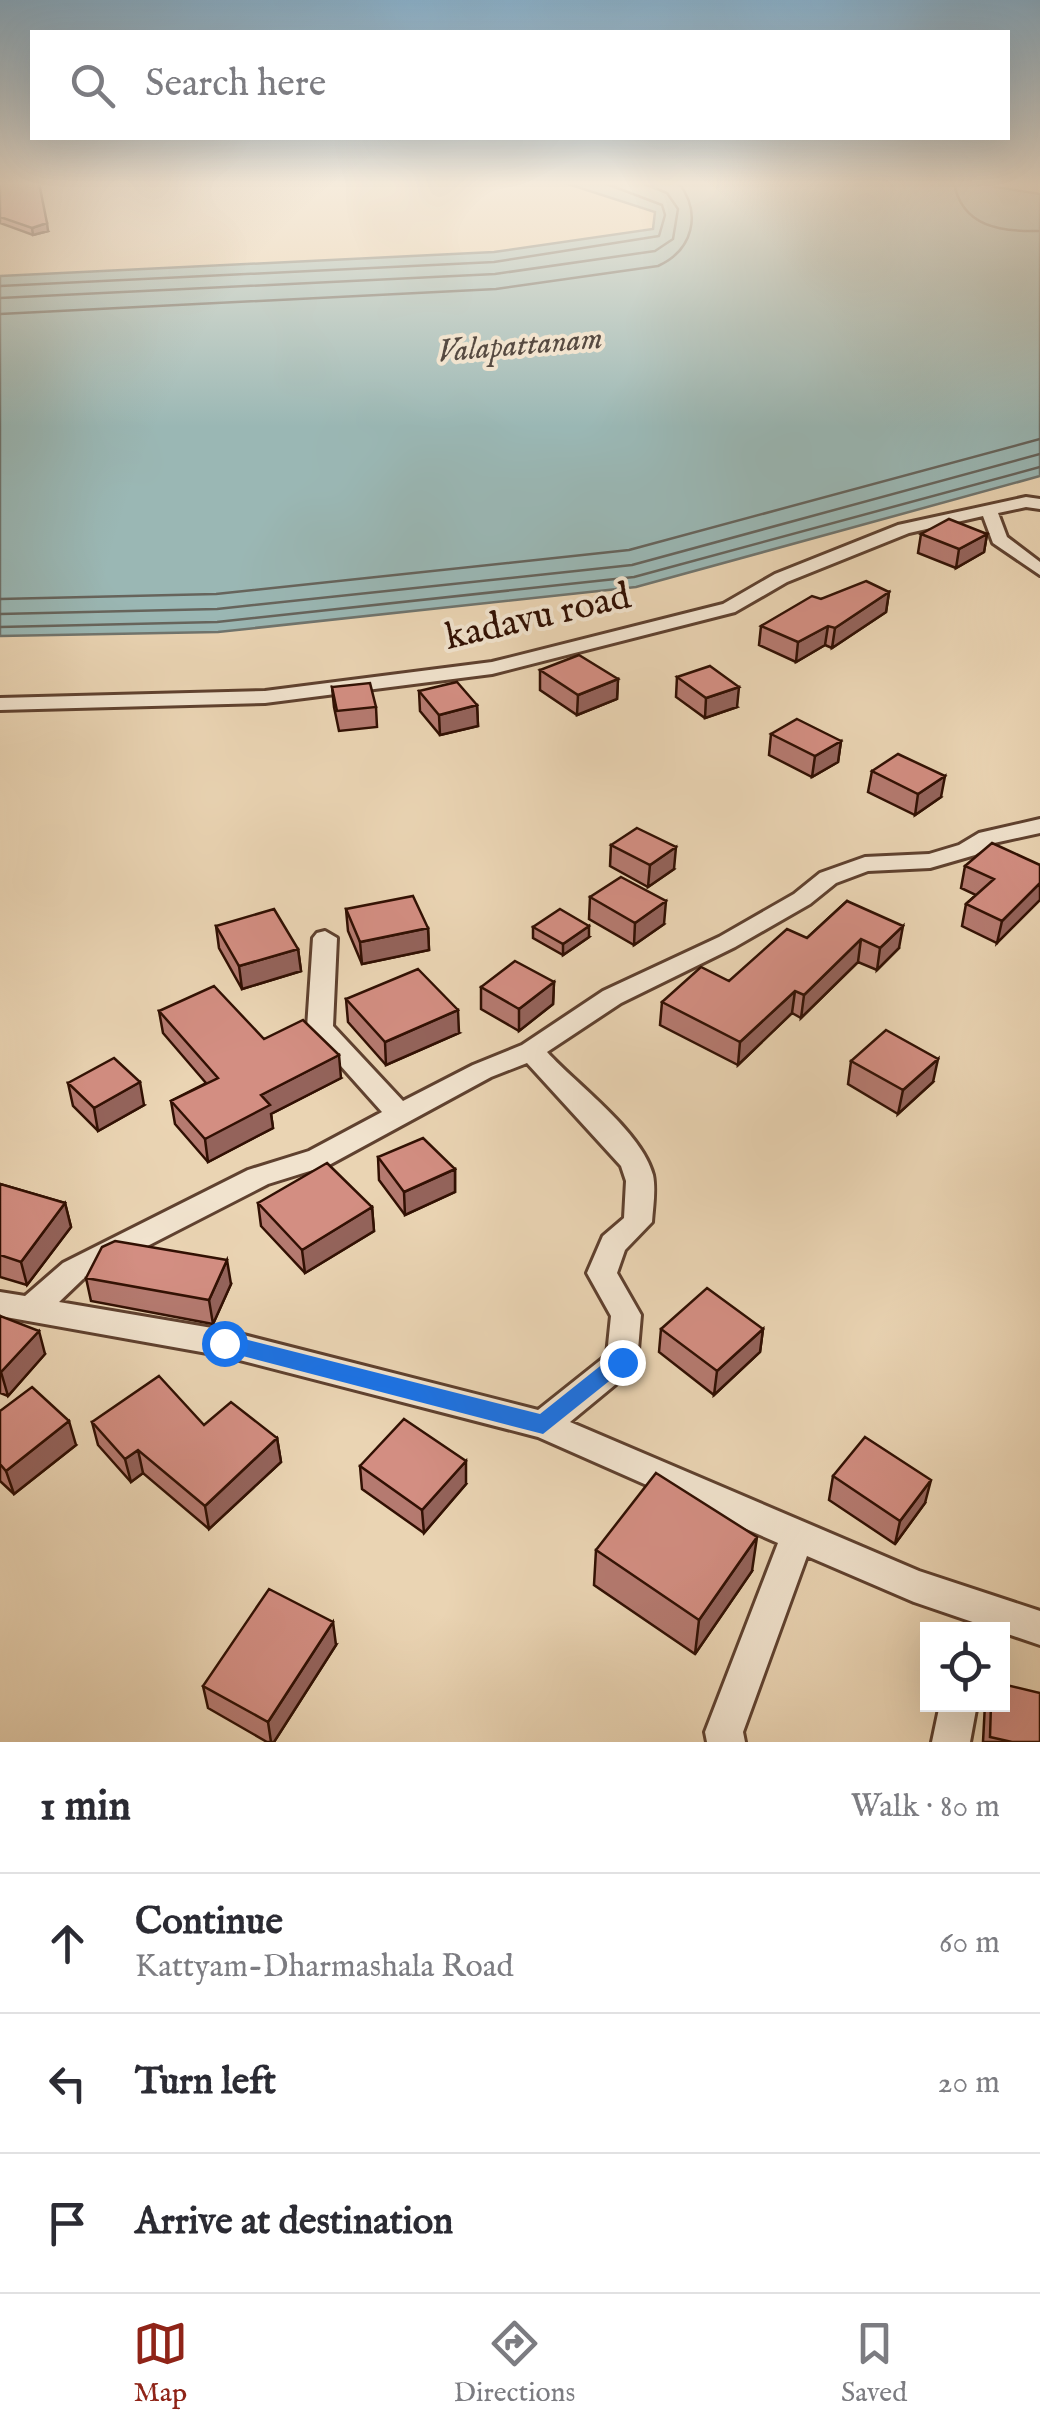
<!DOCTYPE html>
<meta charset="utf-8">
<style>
:root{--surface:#fff;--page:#f2f2f3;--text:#2b2b33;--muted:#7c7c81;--line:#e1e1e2;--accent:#8f2418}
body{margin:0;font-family:"IM FELL English",serif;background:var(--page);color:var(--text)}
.controls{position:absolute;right:30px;bottom:30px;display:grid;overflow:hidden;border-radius:0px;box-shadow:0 10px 40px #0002}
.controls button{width:90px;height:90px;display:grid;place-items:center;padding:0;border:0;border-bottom:2px solid var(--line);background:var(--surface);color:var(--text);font:50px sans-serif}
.stop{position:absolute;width:30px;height:30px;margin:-22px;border:8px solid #1a73e8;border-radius:50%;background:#fff}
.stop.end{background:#1a73e8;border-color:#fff;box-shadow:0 2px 10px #0008}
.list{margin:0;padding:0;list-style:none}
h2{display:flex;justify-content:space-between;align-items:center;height:130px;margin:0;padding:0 40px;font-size:42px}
h2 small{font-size:32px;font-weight:400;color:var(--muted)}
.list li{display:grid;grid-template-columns:65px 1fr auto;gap:30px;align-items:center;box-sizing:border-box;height:140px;padding:0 40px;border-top:2px solid var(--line)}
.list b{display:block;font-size:38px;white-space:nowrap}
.list p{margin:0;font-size:32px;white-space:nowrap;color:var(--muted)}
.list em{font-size:32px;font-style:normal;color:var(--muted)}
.icon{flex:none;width:55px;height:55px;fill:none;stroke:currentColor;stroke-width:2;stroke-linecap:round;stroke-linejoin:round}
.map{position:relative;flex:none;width:1040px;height:1742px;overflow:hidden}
.search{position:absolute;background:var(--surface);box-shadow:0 10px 40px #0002;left:30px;right:30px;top:30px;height:110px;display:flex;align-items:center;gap:25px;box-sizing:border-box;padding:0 35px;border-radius:0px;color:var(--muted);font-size:38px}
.sheet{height:550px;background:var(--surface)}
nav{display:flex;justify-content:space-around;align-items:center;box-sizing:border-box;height:140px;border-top:2px solid var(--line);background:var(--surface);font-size:28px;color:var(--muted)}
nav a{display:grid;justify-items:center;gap:5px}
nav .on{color:var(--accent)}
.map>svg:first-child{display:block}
</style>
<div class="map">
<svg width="1040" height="1742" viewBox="0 0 1040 1742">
<rect width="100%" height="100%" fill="#ead4b3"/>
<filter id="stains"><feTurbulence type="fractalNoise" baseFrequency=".002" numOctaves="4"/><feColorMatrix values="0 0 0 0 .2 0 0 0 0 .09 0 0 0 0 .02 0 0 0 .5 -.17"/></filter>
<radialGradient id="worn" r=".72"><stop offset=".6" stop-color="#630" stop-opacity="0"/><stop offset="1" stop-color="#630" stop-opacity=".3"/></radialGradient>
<!-- water -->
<path fill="#9ab7b4" stroke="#70746d" stroke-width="2.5" d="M 565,183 L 971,183 L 1040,194 L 1040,476 L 636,587 L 218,632 L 0,636 L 0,276 L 494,252 L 653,229 L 655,212 Z"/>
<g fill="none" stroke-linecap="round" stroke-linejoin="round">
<!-- shore -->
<path stroke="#66645c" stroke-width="2.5" d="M 954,183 C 962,227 1001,232 1040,231
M 0,286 L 494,262 L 659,236 L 665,215 L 662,205 L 604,183
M 0,298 L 495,274 L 655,251 L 673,239 L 678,209 L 667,193 L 642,183
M 0,314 L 496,289 L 658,266 C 693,250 702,214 679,183
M 0,599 L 216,594 L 629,550 L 1040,439
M 0,614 L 217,609 L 632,565 L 1040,454
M 0,627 L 217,622 L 634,577 L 1040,467"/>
<!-- minor casing -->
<g stroke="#5f412f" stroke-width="6">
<path id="minor" d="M 1026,497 L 1040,499 L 1040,509 L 1026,507 L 998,513 L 1007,537 L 1040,562 L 1040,575 L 993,543 L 983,516 L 909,533 L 787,582 L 735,612 L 492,674 L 265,703 L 0,710 L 0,698 L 265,691 L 492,662 L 723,604 L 775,574 L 898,525 Z
M 1040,819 L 1040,833 L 994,843 L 975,855 L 930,868 L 868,871 L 836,883 L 810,904 L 735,947 L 621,1003 L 547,1052 C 577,1085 642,1132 653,1175 C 656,1190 653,1207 652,1222 L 625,1250 L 617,1273 L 641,1315 L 637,1361 L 633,1370 L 570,1422 L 919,1571 L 1040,1611 L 1040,1645 L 914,1602 L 807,1556 L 743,1732 L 745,1742 L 707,1742 L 705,1732 L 778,1543 L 538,1437 L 224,1356 L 0,1316 L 0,1292 L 25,1296 L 63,1263 L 248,1170 L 309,1151 L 382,1112 L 307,1028 L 313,938 L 317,933 L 325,931 L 337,938 L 333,1026 L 403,1101 L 473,1065 L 522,1045 L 603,991 L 719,937 L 794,894 L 820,873 L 865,857 L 929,854 L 959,845 L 979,833 ZM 527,1063 L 621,1166 L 626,1181 L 624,1218 L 603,1236 L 587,1273 L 611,1316 L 607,1355 L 538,1410 L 224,1330 L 59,1302 L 83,1279 L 268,1184 L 329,1165 L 491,1077 Z
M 940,1704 L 977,1704 L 970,1742 L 932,1742 Z"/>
</g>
<!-- minor -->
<use href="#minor" fill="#f1e3ce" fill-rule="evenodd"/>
</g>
<!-- wall -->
<path fill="#b57a70" stroke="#311003" stroke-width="2.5" d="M 0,183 L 48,231 L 33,235 L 0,223 Z
M 921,534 L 987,534 L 984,552 L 956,568 L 918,553 Z
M 889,592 L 886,612 L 832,648 L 825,645 L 796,662 L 759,645 L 761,626 L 821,599 Z
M 540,670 L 618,679 L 617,699 L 577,715 L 540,690 Z
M 677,677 L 737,707 L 705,718 L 676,697 Z
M 332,687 L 376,707 L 377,727 L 339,731 L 334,707 Z
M 419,691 L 477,705 L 478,726 L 440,735 L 420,711 Z
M 771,734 L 841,741 L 838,762 L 812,777 L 769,755 Z
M 872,771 L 941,797 L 915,815 L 868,792 Z
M 611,845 L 674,869 L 648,887 L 610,866 Z
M 1040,865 L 997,943 L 962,926 L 966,904 L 976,895 L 961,888 L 965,866 Z
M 590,897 L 664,924 L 634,945 L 589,919 Z
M 847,901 L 899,948 L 877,970 L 858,962 L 801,1018 L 792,1013 L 738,1065 L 660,1025 L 662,1002 L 729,981 L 807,938 Z
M 346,909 L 428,928 L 429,950 L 362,964 L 348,931 Z
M 216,926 L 298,949 L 301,971 L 242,989 L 219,948 Z
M 533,927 L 589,937 L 563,955 L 533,938 Z
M 554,982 L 553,1004 L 519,1031 L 481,1009 L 481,987 Z
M 346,999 L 459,1033 L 386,1065 L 348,1022 Z
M 159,1011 L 264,1039 L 341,1078 L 271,1114 L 273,1128 L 208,1162 L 175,1124 L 171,1101 L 206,1083 L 163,1033 Z
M 851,1061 L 933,1082 L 898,1114 L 848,1084 Z
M 68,1083 L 144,1105 L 98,1131 L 73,1106 Z
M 378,1157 L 455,1169 L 455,1192 L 405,1215 L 379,1180 Z
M 0,1184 L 65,1203 L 71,1227 L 27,1285 L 0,1277 Z
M 258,1203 L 372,1207 L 374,1231 L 305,1273 L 261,1226 Z
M 86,1278 L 231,1284 L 213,1324 L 91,1301 Z
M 0,1316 L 45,1354 L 8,1396 L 0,1393 Z
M 661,1329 L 763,1329 L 760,1352 L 714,1395 L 659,1352 Z
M 0,1411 L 76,1445 L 14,1494 L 0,1481 Z
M 92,1422 L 204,1425 L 277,1438 L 281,1462 L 209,1529 L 143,1473 L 131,1482 L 98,1445 Z
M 360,1466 L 466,1484 L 424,1533 L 362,1489 Z
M 833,1476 L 925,1503 L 895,1544 L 829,1500 Z
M 596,1550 L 752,1571 L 695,1654 L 594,1585 Z
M 336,1645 L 274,1742 L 267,1742 L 208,1708 L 203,1686 Z
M 985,1704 L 1002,1704 L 1040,1742 L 983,1742 Z"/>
<!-- shaded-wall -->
<path fill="#94635b" stroke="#311003" stroke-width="2.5" d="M 47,223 L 48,231 L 33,235 L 32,228 Z
M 987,534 L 984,552 L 956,568 L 959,549 Z
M 889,592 L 886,612 L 832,648 L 835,628 Z
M 828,626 L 825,645 L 796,662 L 798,642 Z
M 618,679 L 617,699 L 577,715 L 578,695 Z
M 739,687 L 737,707 L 705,718 L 706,698 Z
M 477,705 L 478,726 L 440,735 L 439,715 Z
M 841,741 L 838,762 L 812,777 L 815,756 Z
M 945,776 L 941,797 L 915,815 L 918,794 Z
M 676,847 L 674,869 L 648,887 L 650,865 Z
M 1040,883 L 1040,900 L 997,943 L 1002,921 Z
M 666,901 L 664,924 L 634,945 L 635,923 Z
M 589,926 L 589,937 L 563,955 L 563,944 Z
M 903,926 L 899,948 L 877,970 L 880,948 Z
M 428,928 L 429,950 L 362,964 L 360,942 Z
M 861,939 L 858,962 L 801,1018 L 804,995 Z
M 298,949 L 301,971 L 242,989 L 239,966 Z
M 554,982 L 553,1004 L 519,1031 L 519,1009 Z
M 795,991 L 792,1013 L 738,1065 L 740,1042 Z
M 458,1010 L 459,1033 L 386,1065 L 385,1042 Z
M 339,1055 L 341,1078 L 271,1114 L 273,1128 L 208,1162 L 205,1139 L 261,1095 Z
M 938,1059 L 933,1082 L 898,1114 L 903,1090 Z
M 140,1082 L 144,1105 L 98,1131 L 94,1108 Z
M 455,1169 L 455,1192 L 405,1215 L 404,1192 Z
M 65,1203 L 71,1227 L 27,1285 L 21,1262 Z
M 372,1207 L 374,1231 L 305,1273 L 302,1250 Z
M 227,1260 L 231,1284 L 213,1324 L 209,1300 Z
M 763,1329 L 760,1352 L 714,1395 L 717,1371 Z
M 39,1331 L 45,1354 L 8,1396 L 1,1372 Z
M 69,1421 L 76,1445 L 14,1494 L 6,1471 Z
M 277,1438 L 281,1462 L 209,1529 L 205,1506 Z
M 138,1450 L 143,1473 L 131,1482 L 125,1459 Z
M 466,1461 L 466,1484 L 424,1533 L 422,1510 Z
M 931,1480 L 925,1503 L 895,1544 L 900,1521 Z
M 757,1537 L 752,1571 L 695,1654 L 699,1620 Z
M 333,1622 L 336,1645 L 274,1742 L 271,1742 L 268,1722 Z"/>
<!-- building -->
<path fill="#d38e82" stroke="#311003" stroke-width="2.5" d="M 0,183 L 39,183 L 47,223 L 32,228 L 0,217 Z
M 949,519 L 987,534 L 959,549 L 921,534 Z
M 866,581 L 889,592 L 835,628 L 828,626 L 798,642 L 761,626 L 812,596 L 821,599 Z
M 579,655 L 618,679 L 578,695 L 540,670 Z
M 710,666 L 739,687 L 706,698 L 677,677 Z
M 457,682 L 477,705 L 439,715 L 419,691 Z
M 370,683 L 376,707 L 337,711 L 332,687 Z
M 797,719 L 841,741 L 815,756 L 771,734 Z
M 898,754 L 945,776 L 918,794 L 872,771 Z
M 637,828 L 676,847 L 650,865 L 611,845 Z
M 992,843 L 1040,865 L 1040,883 L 1002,921 L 966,904 L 994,879 L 965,866 Z
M 621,877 L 666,901 L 635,923 L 590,897 Z
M 413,896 L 428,928 L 360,942 L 346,909 Z
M 847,901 L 903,926 L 880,948 L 861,939 L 804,995 L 795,991 L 740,1042 L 662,1002 L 701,967 L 729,981 L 787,929 L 807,938 Z
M 274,909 L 298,949 L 239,966 L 216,926 Z
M 560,909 L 589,926 L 563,944 L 533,927 Z
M 515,961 L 554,982 L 519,1009 L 481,987 Z
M 418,969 L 458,1010 L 385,1042 L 346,999 Z
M 214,986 L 264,1039 L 303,1020 L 339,1055 L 261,1095 L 270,1105 L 205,1139 L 171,1101 L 218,1078 L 159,1011 Z
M 886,1030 L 938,1059 L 903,1090 L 851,1061 Z
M 114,1058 L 140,1082 L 94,1108 L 68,1083 Z
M 423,1138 L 455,1169 L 404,1192 L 378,1157 Z
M 327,1163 L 372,1207 L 302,1250 L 258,1203 Z
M 0,1184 L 65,1203 L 21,1262 L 0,1255 Z
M 115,1241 L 227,1260 L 209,1300 L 86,1278 L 102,1247 Z
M 707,1288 L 763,1329 L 717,1371 L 661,1329 Z
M 0,1316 L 39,1331 L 1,1372 L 0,1372 Z
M 159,1376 L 204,1425 L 231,1402 L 277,1438 L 205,1506 L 138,1450 L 125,1459 L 92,1422 Z
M 32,1387 L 69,1421 L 6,1471 L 0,1464 L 0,1411 Z
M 404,1419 L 466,1461 L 422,1510 L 360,1466 Z
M 865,1437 L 931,1480 L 900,1521 L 833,1476 Z
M 656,1473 L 757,1537 L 699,1620 L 596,1550 Z
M 269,1589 L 333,1622 L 268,1722 L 203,1686 Z
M 1002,1684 L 1040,1693 L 1040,1742 L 1012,1742 L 990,1737 L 991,1704 L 1002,1704 Z"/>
<!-- sky -->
<linearGradient id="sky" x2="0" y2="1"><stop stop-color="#89b5d3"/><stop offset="0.43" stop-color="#f6ecdd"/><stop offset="1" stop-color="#f6ecdd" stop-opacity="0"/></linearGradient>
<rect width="1040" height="427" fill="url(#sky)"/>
<!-- route -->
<path fill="#1a73e8" d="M 224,1334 L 540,1414 L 614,1355 L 622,1352 L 633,1362 L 543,1434 L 216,1349 L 212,1343 Z"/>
<g text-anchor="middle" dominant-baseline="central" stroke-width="8" stroke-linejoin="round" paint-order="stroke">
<!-- far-water labels -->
<g font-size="32" font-style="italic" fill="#564a41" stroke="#f1e3ce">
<text transform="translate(520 346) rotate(-5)">Valapattanam</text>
</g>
<!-- street labels -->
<g font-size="38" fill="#311003" stroke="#f1e3ce">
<text transform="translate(538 618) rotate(-13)">kadavu road</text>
</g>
</g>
<rect width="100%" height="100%" filter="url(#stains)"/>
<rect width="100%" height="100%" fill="url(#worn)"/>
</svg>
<div class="controls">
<button><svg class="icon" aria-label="locate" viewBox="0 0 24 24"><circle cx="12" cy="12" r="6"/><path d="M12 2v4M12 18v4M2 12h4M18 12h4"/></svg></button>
</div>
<div class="stop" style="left:224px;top:1343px"></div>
<div class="stop end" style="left:622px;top:1362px"></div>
<div class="search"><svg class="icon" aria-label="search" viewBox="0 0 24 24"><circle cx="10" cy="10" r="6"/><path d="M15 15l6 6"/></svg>Search here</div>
</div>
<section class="sheet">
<h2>1 min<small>Walk · 80 m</small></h2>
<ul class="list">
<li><svg class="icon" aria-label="ahead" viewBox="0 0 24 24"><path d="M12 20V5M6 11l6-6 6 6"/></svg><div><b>Continue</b><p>Kattyam-Dharmashala Road</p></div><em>60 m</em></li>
<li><svg class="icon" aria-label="left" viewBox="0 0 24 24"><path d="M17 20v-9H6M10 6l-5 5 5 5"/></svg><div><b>Turn left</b></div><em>20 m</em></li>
<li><svg class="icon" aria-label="arrive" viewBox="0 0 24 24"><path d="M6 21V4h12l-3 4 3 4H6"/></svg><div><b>Arrive at destination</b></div></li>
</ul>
</section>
<nav>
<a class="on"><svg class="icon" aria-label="map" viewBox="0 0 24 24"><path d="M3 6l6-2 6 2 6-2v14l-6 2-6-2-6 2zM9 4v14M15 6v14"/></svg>Map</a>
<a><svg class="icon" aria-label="directions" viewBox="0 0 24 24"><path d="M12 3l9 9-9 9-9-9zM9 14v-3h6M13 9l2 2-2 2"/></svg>Directions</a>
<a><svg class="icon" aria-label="saved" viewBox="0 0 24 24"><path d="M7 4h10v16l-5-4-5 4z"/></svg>Saved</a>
</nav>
